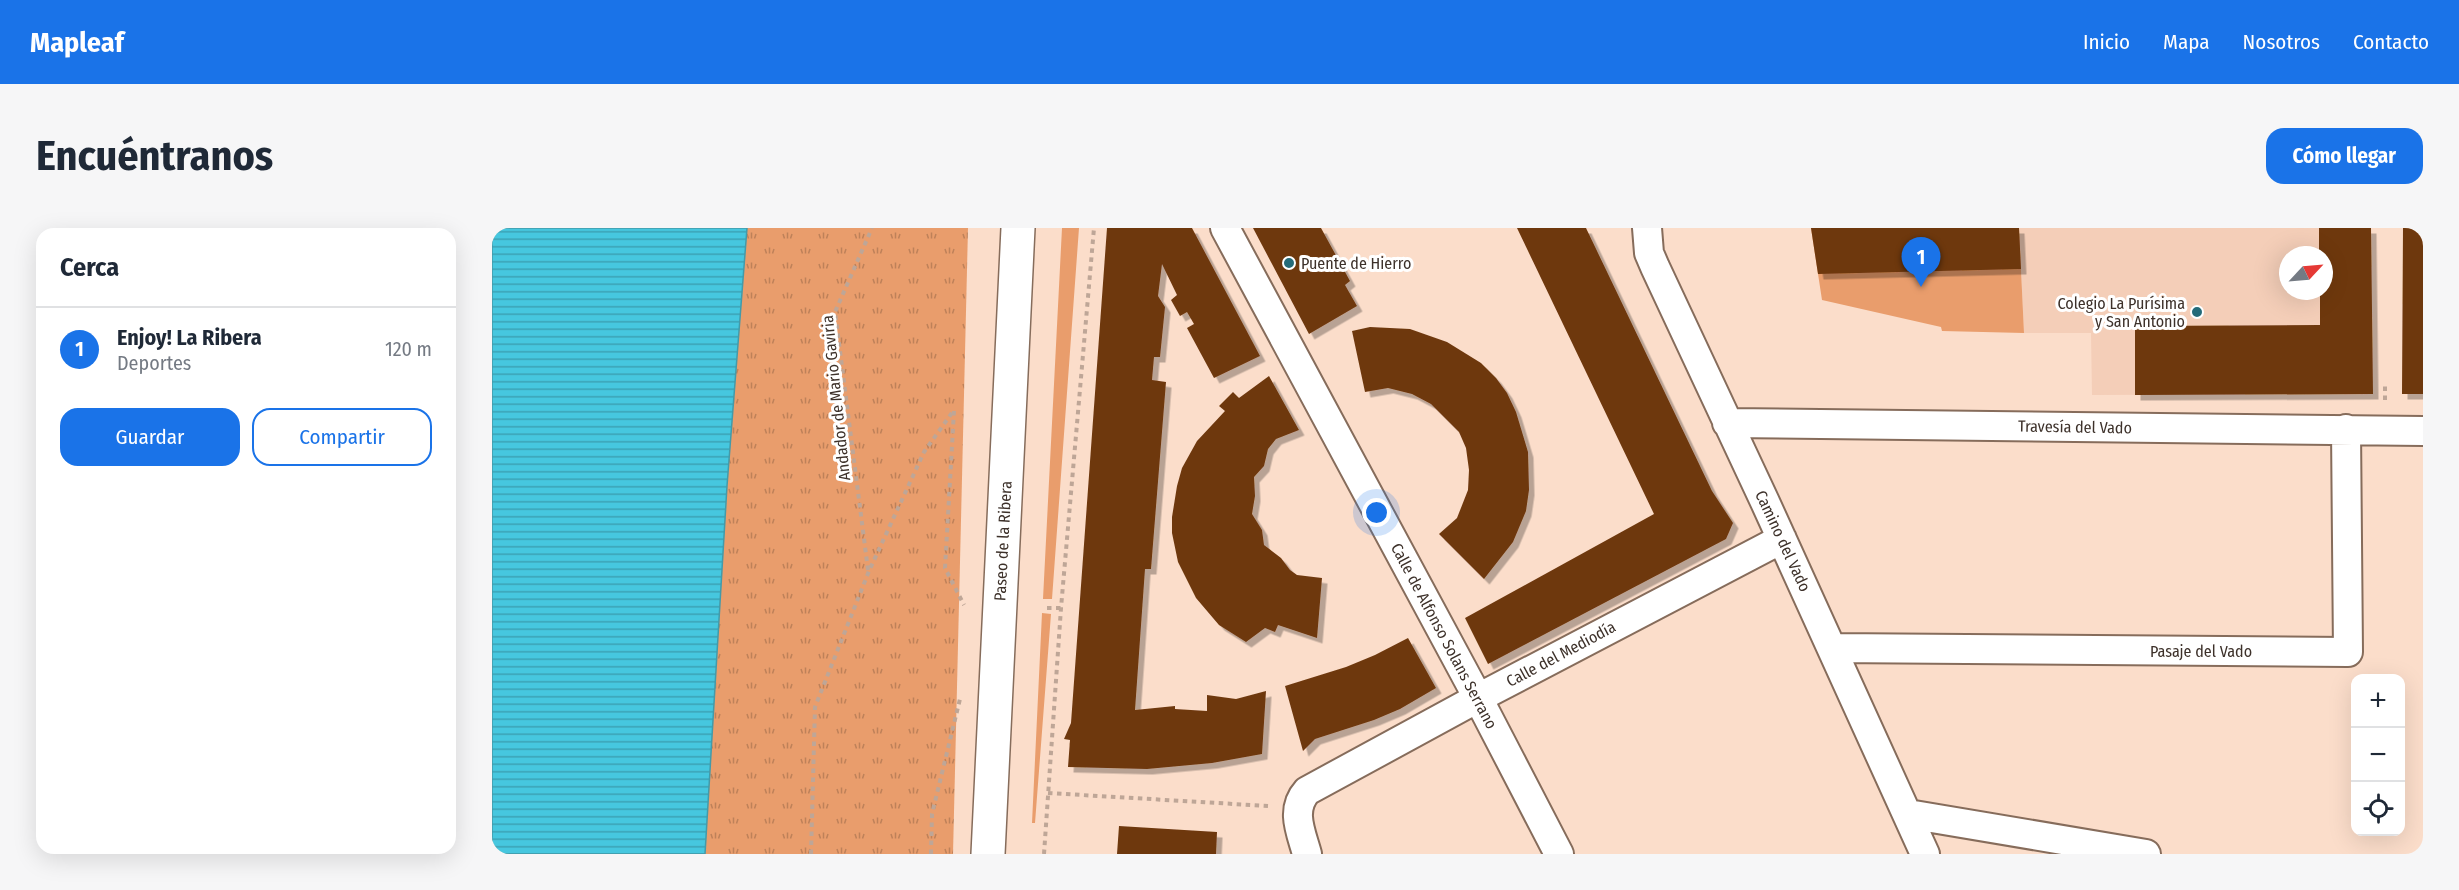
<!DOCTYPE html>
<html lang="es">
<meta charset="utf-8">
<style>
:root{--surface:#fff;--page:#f6f6f7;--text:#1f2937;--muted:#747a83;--line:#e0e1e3;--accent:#1a73e8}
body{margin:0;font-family:"Fira Sans Condensed",sans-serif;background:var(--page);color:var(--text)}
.controls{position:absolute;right:18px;bottom:18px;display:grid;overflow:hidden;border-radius:12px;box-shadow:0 6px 24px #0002}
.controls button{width:54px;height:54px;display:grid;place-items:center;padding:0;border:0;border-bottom:2px solid var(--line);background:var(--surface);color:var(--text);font:30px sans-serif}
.compass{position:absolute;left:1787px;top:18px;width:54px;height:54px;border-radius:50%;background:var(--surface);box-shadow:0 6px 24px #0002;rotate:64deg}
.you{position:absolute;left:885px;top:285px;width:21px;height:21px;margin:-15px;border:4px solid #fff;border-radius:50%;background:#1a73e8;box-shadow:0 0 0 9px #1a73e833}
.badge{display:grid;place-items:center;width:39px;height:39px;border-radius:50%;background:var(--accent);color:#fff;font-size:20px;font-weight:700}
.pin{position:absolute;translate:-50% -50px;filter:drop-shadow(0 2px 3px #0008)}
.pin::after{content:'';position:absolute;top:32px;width:21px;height:18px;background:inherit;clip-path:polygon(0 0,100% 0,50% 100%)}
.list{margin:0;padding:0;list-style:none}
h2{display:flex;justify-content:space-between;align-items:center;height:78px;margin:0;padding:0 24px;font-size:26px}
h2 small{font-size:20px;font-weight:400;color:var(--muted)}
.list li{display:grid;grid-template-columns:39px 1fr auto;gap:18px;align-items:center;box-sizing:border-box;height:84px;padding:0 24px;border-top:2px solid var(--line)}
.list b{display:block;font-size:22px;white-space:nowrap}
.list p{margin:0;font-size:20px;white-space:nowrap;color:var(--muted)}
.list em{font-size:20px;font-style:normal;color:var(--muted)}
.actions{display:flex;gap:12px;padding:18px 24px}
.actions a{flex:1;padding:14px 0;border:2px solid var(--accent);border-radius:18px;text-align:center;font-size:21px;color:var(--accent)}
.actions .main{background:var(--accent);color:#fff}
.icon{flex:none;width:33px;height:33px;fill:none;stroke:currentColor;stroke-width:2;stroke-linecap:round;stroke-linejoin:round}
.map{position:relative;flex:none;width:1931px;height:626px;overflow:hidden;border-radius:18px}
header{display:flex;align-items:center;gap:36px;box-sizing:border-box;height:84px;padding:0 30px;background:var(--accent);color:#fff}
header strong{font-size:28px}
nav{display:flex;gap:33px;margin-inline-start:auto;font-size:21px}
.intro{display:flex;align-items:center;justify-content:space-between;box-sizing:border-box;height:144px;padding:0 36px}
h1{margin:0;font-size:42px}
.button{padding:15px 27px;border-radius:18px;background:var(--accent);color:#fff;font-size:21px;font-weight:700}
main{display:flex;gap:36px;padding:0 36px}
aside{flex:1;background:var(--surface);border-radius:18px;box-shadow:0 6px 24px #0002}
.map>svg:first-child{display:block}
</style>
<header>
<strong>Mapleaf</strong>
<nav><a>Inicio</a><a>Mapa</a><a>Nosotros</a><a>Contacto</a></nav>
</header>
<div class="intro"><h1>Encuéntranos</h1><a class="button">Cómo llegar</a></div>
<main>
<aside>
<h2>Cerca<small></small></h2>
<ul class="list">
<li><span class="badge">1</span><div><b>Enjoy! La Ribera</b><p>Deportes</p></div><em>120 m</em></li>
</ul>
<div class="actions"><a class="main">Guardar</a><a>Compartir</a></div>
</aside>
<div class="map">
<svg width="1931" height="626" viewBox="0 0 1931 626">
<defs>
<pattern id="park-tufts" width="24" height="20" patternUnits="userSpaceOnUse" patternTransform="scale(1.5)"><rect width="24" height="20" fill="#e99d6c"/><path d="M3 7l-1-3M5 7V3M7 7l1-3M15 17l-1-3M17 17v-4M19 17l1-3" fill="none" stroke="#be8159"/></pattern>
<pattern id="water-rules" width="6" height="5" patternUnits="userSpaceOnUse" patternTransform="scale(1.5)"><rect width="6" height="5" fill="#46c7df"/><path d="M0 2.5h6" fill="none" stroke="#3ca2b5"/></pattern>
<filter id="shadow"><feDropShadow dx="5.5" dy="5.5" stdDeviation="0" flood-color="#0004"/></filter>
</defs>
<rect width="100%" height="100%" fill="#fbddca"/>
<!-- built -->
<path fill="#f4ceb8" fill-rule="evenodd" d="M 1527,0 L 1879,0 L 1881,166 L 1600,167 L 1599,105 L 1532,105 ZM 1796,27 L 1832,27 L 1832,63 L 1796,63 Z"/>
<!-- green -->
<path fill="#e99d6c" d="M 570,0 L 587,0 L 560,371 L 551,371 Z
M 1319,0 L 1527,0 L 1532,105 L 1450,103 L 1449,99 L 1330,72 Z
M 550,385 L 559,386 L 543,595 L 540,595 Z"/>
<!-- park -->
<path fill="url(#park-tufts)" d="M 255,0 L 476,0 L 461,626 L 213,626 L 235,258 Z"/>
<!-- water -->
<path fill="url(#water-rules)" stroke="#439aa9" stroke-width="1.5" d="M 0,0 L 255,0 L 235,258 L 213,626 L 0,626 Z"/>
<!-- building -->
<path fill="#6e380f" filter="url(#shadow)" d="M 615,0 L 700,0 L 768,128 L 722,150 L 695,100 L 702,96 L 695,84 L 688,88 L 679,72 L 685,67 L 670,36 L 666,68 L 673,79 L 668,129 L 662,129 L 660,152 L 674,154 L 659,341 L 653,341 L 643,482 L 683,478 L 683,481 L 715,483 L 715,467 L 744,471 L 774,463 L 770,526 L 720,535 L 655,541 L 576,539 L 578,512 L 572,511 L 579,495 Z
M 761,0 L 829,0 L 858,53 L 853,57 L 865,78 L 817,106 Z
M 1025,0 L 1094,0 L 1220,263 L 1241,295 L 1234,311 L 996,436 L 973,390 L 1162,286 Z
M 1319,0 L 1527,0 L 1529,41 L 1326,46 Z
M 1827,0 L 1879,0 L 1881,166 L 1643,167 L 1643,98 L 1828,97 L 1828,63 L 1832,63 L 1832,27 L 1827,27 Z
M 1911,0 L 1931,0 L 1931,166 L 1910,166 Z
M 878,99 L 918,101 L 955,114 L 989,135 L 1004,150 L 1015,165 L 1024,184 L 1036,224 L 1037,262 L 1034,283 L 1021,314 L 992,351 L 947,306 L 965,290 L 976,262 L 977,242 L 974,220 L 967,204 L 939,176 L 920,166 L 896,160 L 873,164 L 860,103 Z
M 777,148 L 807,202 L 784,211 L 776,221 L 772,238 L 762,249 L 763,268 L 760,286 L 770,302 L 772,317 L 789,330 L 798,342 L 805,347 L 830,350 L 825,410 L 786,397 L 783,404 L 773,400 L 754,414 L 727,397 L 704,370 L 686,334 L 680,305 L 680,289 L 685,258 L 690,240 L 705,213 L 733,183 L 727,178 L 741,164 L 747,170 Z
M 916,410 L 944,460 L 908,481 L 882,492 L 823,511 L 811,523 L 793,458 L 854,439 L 883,427 Z
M 627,598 L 725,604 L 724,626 L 625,626 Z"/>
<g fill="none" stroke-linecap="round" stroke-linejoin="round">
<!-- minor casing -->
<g stroke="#866c5b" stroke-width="32">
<path id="minor" d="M 733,0 L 986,470 L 1067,626
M 1155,0 L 1157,25 L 1163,39 L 1273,274 L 1433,626
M 1235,195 L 1931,203
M 1340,420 L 1856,424 L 1854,201
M 1416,586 L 1654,626
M 815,626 C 809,604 798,582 815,563 L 986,470 L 1290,311"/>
</g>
<!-- secondary casing -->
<g stroke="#866c5b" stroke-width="36">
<path id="secondary" d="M 496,626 L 526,0"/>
</g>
<!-- path -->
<path stroke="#bea697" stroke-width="4" stroke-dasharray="4.5 4.5" stroke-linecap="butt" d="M 1893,172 L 1893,157
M 462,183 L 453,340 L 472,377
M 376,342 L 343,84 L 380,0
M 555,380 L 569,380
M 556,565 L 776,578
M 319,626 L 323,479 L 377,343 L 432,224 L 462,182
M 439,626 L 440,586 L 468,471
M 552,626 L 569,380 L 602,0"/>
<!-- minor -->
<use href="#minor" stroke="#fff" stroke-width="28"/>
<!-- secondary -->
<use href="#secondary" stroke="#fff" stroke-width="33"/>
</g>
<!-- markers -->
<g fill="#246b79" stroke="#fff" stroke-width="2">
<circle cx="797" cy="35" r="6"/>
<circle cx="1705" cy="84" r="6"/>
</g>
<g text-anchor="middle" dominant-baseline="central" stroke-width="6" stroke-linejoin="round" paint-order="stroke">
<!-- poi labels -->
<g font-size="16" fill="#3d312a" stroke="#fff" text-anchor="start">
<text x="809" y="35">Puente de Hierro</text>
<text x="1693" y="75" text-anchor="end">Colegio La Purísima<tspan x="1693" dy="18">y San Antonio</tspan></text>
</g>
<!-- street labels -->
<g font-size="16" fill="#3d312a" stroke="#fff">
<text transform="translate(344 170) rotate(-96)">Andador de Mario Gaviria</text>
<text transform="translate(1583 199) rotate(1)">Travesía del Vado</text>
<text transform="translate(511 313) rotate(-87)">Paseo de la Ribera</text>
<text transform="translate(1291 313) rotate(65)">Camino del Vado</text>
<text transform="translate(952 408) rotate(62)">Calle de Alfonso Solans Serrano</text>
<text x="1709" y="423">Pasaje del Vado</text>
<text transform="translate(1069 426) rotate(-28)">Calle del Mediodía</text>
</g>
</g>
</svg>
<div class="controls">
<button>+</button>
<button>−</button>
<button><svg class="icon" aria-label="locate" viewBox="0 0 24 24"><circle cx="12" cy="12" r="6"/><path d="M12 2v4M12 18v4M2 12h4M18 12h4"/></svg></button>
</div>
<svg class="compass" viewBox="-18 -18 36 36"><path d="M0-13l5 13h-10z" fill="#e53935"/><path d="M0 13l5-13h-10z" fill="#747a83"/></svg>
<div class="you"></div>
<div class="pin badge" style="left:1429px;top:59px">1</div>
</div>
</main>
